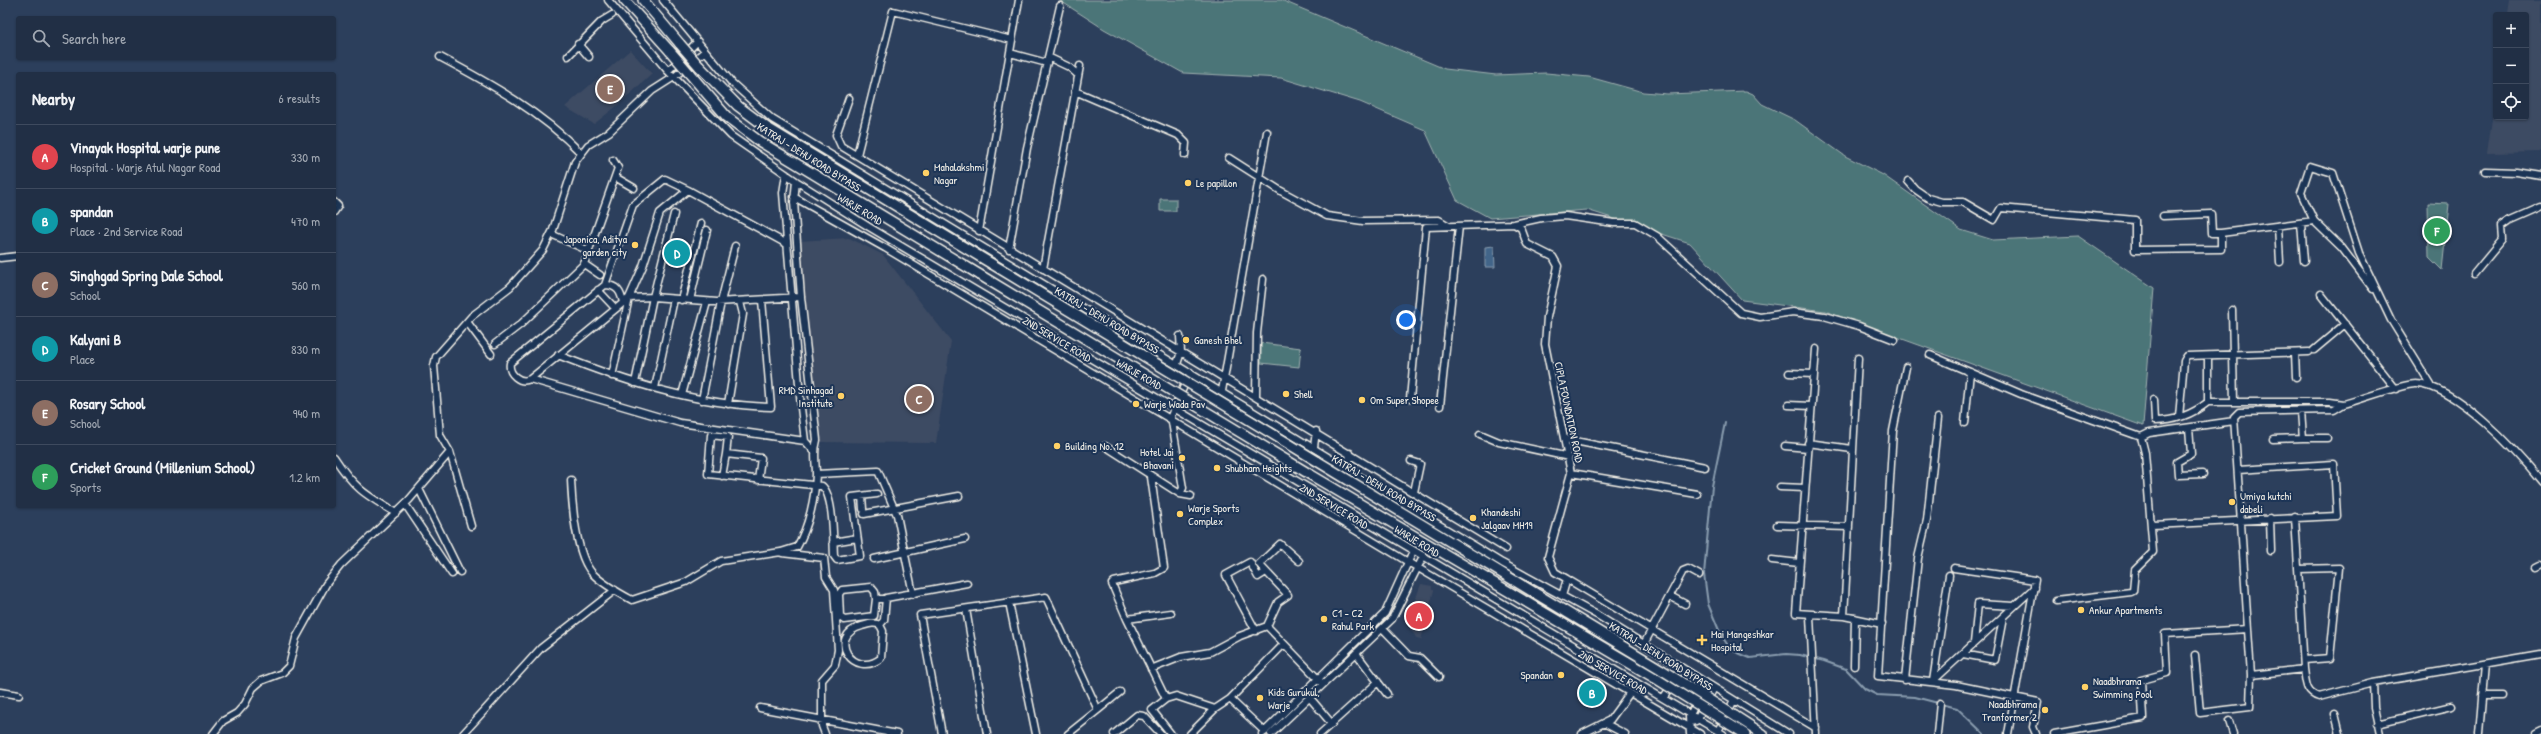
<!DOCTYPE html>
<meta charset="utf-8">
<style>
:root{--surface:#212f45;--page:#2d3b50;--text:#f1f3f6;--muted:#a2a9b3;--line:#3e4a5e;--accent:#ea580c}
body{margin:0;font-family:"Patrick Hand",sans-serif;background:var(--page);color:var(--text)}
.controls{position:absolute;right:12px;top:12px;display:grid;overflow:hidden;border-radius:4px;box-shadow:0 1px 3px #0004}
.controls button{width:36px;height:36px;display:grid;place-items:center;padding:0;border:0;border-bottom:1px solid var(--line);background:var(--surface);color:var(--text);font:20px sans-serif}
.you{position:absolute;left:1406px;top:320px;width:14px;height:14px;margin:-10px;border:3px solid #fff;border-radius:50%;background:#1a73e8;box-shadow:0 0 0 6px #1a73e833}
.badge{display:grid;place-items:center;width:26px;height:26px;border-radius:50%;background:var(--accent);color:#fff;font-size:13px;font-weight:700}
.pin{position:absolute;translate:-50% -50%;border:2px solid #fff;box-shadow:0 1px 4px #0006}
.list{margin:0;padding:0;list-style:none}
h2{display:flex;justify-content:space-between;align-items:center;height:52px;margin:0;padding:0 16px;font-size:17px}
h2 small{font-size:13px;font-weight:400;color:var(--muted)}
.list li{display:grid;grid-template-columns:26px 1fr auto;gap:12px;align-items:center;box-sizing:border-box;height:64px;padding:0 16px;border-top:1px solid var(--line)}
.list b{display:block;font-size:15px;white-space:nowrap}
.list p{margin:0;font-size:13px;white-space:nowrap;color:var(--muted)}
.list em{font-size:13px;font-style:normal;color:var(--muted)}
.icon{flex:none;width:22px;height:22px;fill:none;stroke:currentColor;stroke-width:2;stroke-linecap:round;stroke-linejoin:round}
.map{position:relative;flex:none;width:2541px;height:734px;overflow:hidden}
.search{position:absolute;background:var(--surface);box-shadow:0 1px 3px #0004;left:16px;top:16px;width:320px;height:44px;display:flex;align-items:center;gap:10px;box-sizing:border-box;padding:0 14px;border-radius:4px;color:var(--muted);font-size:15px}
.panel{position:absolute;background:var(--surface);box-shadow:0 1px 3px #0004;left:16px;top:72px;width:320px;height:436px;border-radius:4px}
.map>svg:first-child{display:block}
</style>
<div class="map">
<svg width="2541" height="734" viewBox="0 0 2541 734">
<rect width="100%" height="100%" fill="#2c3f5c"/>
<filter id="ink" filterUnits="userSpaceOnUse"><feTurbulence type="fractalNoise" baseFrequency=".025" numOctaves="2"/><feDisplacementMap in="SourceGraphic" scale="8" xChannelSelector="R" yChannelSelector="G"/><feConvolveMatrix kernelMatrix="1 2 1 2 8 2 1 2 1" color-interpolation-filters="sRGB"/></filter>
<g filter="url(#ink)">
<!-- built -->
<path fill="#3e4b63" d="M 2510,0 L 2541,0 L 2541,152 L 2487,153 L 2496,93 L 2496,117 L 2526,117 L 2526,15 L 2508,15 Z
M 630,50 L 652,74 L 618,105 L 594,124 L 565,107 Z
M 849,238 L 883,255 L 951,341 L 936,443 L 821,442 L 799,241 Z
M 1421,584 L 1432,586 L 1432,590 L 1434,590 L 1421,640 L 1417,639 L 1407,623 Z"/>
<!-- green -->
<path fill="#4c7478" stroke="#a0b2b0" d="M 1059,0 L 1281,0 L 1445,69 L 1496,75 L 1546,73 L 1589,77 L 1643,92 L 1667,94 L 1746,91 L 1753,94 L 1762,104 L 1795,120 L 1845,156 L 1883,175 L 1961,230 L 1993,240 L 2078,236 L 2154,288 L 2143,426 L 1825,311 L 1742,300 L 1690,243 L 1587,210 L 1490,218 L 1457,200 L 1425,130 L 1360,102 L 1281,78 L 1183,73 L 1104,29 Z
M 1160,199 L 1176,199 L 1176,211 L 1160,211 Z
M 2428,203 L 2449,204 L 2442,270 L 2429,257 Z
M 1261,343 L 1301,348 L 1299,367 L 1261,363 Z"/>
<!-- water -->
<path fill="#436589" stroke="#8a9daf" d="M 1494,246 L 1495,267 L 1485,267 L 1485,247 Z"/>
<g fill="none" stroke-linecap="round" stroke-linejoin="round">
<!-- stream -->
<path stroke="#8a9daf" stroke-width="2" d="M 1725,423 L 1712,486 L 1704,574 L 1708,604 L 1721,635 L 1731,650 L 1750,658 L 1786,654 L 1800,655 L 1824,661 L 1846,669 L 1865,689 L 1877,695 L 1915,697 L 1957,708 L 1984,734"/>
<!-- minor casing -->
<g stroke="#f4f1e8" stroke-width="9">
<path id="minor" d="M 608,0 L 668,71 L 731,136 L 796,181 L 869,227 L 1723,734
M 663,0 L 732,83 L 772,119 L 1502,563 L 1597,615 L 1789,734
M 578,44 L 589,57
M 1010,53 L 1047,63
M 568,56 L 602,21 L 612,15
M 440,57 C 491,84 541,112 581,153
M 1048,57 L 1069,67 L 1078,75
M 668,71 L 697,42
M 1075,91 L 1178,135 L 1186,143 L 1185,155
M 849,98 L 836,135 L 841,146 C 1062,281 1285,413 1506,549
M 857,155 L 893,11 L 1012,40
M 1229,158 L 1281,191 L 1327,216 L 1363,221 L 1439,220 L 1449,226
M 2486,171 L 2516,172 L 2541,176
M 786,174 L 783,193 L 801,408 L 805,441 L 814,451
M 615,177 L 634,188
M 1908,181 L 1915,189 L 1928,198 L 1942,202 L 1963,202 L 1994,220 L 2001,208 L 2135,220 L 2135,250 L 2221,249 L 2221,233 L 2314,221 L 2301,193 L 2310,166 L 2333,173 L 2359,253 L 2391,320 L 2431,385
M 688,190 L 787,244
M 794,197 L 885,248 L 1408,562 L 1700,734
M 334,202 L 338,206 L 334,212
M 2163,216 L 2211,214 L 2212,233 L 2221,233
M 2314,221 L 2342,248 L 2373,289
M 2301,223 L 2304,261
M 1514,224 L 1541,218 L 1565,216 L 1614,223 L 1635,223 L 1657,236 L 1741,313 L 1760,317 L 1793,312 L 1824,316 L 1859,326 L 1895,340
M 2278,226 L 2280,262
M 979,231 L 1019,0
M 551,234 L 589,251
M 1009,249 L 1027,148 L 1060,6
M 0,258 L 18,256
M 584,264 L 600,275
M 1043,269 L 1080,66
M 2474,274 L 2503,239 L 2502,226 L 2509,221 L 2541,207
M 605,285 C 617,285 621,292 623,303
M 598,290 L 615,308
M 2321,294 L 2396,389
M 801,297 L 717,302 L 653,297 L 629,298 L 530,379 L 680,423 L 805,441
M 681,300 L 701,223
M 690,300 L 707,230
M 2232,310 L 2234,402
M 468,323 L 491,354
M 495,344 L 521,324 L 584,264 L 618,168 L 613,160
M 1816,349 L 1796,613 L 1844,616 L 1882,624
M 2314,350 L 2345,324
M 2295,353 L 2296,377
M 558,355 C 626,382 697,405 771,407 L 762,300
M 1930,355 L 2021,394 L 2141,437 L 2145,453 L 2153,552 L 2135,570 L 2133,591 L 2131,592 L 2056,601
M 2208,356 L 2208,402
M 1177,364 L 1181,352 L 1180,336
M 1906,367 L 1893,431 L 1878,676 L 1956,685 L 2038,702 L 2033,727 L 2036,734
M 1789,373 L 1814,374
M 530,379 C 520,384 508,374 510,363 L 605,285 L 633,205 L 665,179 L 688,190 L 660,213 L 643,266 L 629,298 L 612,376
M 635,383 L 653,297 L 674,214
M 655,388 L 674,299
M 1222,391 L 1267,132
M 682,395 L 707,302
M 1256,396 L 1257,333 L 1263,279
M 1410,399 L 1426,227 L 1514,224 L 1521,228 L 1527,244 L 1553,257 L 1558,266 L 1547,317 L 1545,344 L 1571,473 L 1548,557 L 1555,572 L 1567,579 L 1562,596
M 702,400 L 721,302 L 735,246
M 2154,400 L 2155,421 C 2174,421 2193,414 2208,402 L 2330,402 L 2344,404
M 728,404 L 743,314 L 740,302
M 1788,405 L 1811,406
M 1440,406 L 1459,226
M 2301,411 L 2303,438 L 2327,438
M 2179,417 L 2184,361 L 2187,356 L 2309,352
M 1965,423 L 1970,372
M 2189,428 L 2191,454 L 2177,462 L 2178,475 L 2203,474
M 1480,434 L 1499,442 L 1569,457
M 2141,437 L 2149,433 L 2234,421
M 1565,439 L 1705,467
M 2273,439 L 2303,438
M 1808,443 L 1852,449
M 1105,446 L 1180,494 L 1183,488 L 1171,416 L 1190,372
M 1785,446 L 1808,448
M 1314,447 L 1316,431
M 726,454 L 728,437 L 711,435 L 708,474 L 822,486 C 834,496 833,540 834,556 L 837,560 L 860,556 L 852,497 L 877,494
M 334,457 C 355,489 364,494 396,513
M 1411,461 L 1420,464 L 1414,492
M 1348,468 L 1350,453
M 1571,473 L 1697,494
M 816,474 L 878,471 L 897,515 L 913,594
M 722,476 L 726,454 L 761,458 L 758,480
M 1151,477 L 1164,568 L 1155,573 L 1114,582 L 1112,584 L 1127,619 L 1171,613
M 571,480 C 572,504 576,557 593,574 C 604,585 619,593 632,600 L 686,582 L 721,561 L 781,552 L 797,547 C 809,526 815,498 816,474 C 816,462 813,453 817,440 L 801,297 L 794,202 L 796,181
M 1780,487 L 1805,488
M 419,489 L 460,572
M 1180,494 L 1191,496
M 862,496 L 863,509
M 405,504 L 452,574
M 864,514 L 959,496
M 2295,517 L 2304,669 C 2306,682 2305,693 2319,697 L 2373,683 L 2541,654
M 2270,518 L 2271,551
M 1777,525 L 1849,527
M 2152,525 L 2337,516 L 2334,464 L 2238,470
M 471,526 L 450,452 L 440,435 L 434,366 L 436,357 L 472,316 L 510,287 L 543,250 L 553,230 L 575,162 L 588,145 L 609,132 L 652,91 L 674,77 L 705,51
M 833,542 L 857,538
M 782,553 L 824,558 L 826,577 L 834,590 L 838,650 L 835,665 L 822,680 L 822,726 L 825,734
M 874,559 L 965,539
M 1772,560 L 1799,563
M 2537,567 L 2541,565
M 1954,568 L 2035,580 L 2008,734
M 2298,569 L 2339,568 L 2330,658 L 2304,660
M 1567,579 L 1816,728
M 1670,596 L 1685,604
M 876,599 L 875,592 L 871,587 L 842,590 L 839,594 L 840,617 L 844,620 L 874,616 L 876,599 L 885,599
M 1009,602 L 1036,734
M 966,609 L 987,734
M 1810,616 L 1816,734
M 1844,616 L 1858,358
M 1127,619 L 1166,699 L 1152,710 L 1171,734
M 880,625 C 874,622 869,624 862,626 C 825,636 854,680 881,658 L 883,631 L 880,625 L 884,620 L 886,598 L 967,583
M 1267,626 L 1278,602 L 1288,595 L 1259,564 L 1280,544 L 1299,561
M 1383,629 L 1409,656 L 1420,658 L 1439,677
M 1256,631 L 1226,575 L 1250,562 L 1258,577 L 1266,572
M 1974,643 L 1978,604 L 2014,606
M 1644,644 L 1683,571 L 1688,569 L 1699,575
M 1356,653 L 1387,694
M 1963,654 L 1995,660 L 2003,618
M 2195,655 L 2200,713 L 2250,707 L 2251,675 L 2234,417 L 2239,412 L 2334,410 L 2344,404 C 2360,400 2404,383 2417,384 C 2457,386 2517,452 2541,482
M 1854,666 L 1855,618
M 1151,669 L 1181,657 L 1210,652 L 1240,636 L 1267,626 L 1321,682
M 2251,675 L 2304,669
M 1905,680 L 1918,558 L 1927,520 L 1938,418
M 1933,681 L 2034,588
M 1933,681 L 1949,575
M 2373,683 L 2374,707 L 2380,734
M 0,692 L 19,695
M 2482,696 L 2503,696
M 1664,697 L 1683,669
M 1310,698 L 1332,724
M 1166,699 L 1176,696 L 1215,709
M 1230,699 L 1284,644
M 760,708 L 897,734
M 1098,710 L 1120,692
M 2335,714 L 2340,734
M 2229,721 L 2233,734
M 1690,722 L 1696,721 L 1698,718 L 1714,688
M 1604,723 L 1625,734
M 2377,724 L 2452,706
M 1718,731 L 1734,700
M 213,734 L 223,721 L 237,713 L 245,704 L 253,688 L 261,681 L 282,673 L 289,666 L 296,638 L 326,584 L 341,565 L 409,500 L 450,452
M 463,734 L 541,648 L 615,590
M 942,734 L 920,615 L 1046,597 L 1098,710 L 1068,734
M 1114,734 L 1137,715 L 1144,716 L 1161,734
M 1190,734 L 1215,709 L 1230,699 L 1265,732
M 1262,734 L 1385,613 L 1413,551
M 1271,734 L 1392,619 L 1423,557
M 1320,734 L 1378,682
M 1582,734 L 1610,720 L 1629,694
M 1690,734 L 1689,717 L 1706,683
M 1937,734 L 1940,703
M 2054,734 L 2143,718 L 2141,680 L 2167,673 L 2165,634 L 2248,629
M 2479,734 L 2485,664
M 2535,734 L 2541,731"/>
</g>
<!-- highway casing -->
<g stroke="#f4f1e8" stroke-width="12">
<path id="highway" d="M 624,0 L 670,51
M 643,0 L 680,44
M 699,66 L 738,106 L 766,127 L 992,264
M 689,73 L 727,117 L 759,141 L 980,275
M 1317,461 L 1662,670
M 1311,475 L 1655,678
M 1735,716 L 1763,734
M 1729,724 L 1745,734"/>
</g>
<!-- minor -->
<use href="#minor" stroke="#1d3557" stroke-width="6"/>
<!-- highway -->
<use href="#highway" stroke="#1d3557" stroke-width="9"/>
<!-- highway-bridge casing -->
<g stroke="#f4f1e8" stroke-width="12" stroke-linecap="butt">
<path id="highway-bridge" d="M 680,44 L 699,66
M 670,51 L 689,73
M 992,264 L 1317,461
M 980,275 L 1311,475
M 1662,670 L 1735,716
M 1655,678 L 1729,724"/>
</g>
<!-- highway-bridge -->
<use href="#highway-bridge" stroke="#1d3557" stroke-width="9"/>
</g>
</g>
<!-- markers -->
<g fill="#ffd166" stroke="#1d3557" stroke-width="1.5">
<circle cx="926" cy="173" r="4"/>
<circle cx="1188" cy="183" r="4"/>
<circle cx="635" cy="245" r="4"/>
<circle cx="1186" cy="340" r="4"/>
<circle cx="1286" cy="394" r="4"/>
<circle cx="841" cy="396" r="4"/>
<circle cx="1362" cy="400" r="4"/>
<circle cx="1136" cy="404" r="4"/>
<circle cx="1057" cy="446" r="4"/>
<circle cx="1182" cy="458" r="4"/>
<circle cx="1217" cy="468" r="4"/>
<circle cx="2232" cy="502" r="4"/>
<circle cx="1180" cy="514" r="4"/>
<circle cx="1473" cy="518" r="4"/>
<circle cx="2081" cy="610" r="4"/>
<circle cx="1324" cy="619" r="4"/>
<path d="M1700 634h4v4h4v4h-4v4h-4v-4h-4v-4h4z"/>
<circle cx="1561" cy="675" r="4"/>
<circle cx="2085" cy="687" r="4"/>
<circle cx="1260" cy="698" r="4"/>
<circle cx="2045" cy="710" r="4"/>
</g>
<g text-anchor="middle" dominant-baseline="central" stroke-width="4" stroke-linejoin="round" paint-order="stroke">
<!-- street labels -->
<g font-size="11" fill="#f4f1e8" stroke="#1d3557">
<text transform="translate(809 157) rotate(32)">KATRAJ - DEHU ROAD BYPASS</text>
<text transform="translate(860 209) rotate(31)">WARJE ROAD</text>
<text transform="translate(1107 320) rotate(31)">KATRAJ - DEHU ROAD BYPASS</text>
<text transform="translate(1057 339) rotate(31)">2ND SERVICE ROAD</text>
<text transform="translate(1139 374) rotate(30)">WARJE ROAD</text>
<text transform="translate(1569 412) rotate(78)">CIPLA FOUNDATION ROAD</text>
<text transform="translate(1384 488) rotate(31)">KATRAJ - DEHU ROAD BYPASS</text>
<text transform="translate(1334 506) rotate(31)">2ND SERVICE ROAD</text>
<text transform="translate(1417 541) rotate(31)">WARJE ROAD</text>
<text transform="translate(1661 656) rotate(32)">KATRAJ - DEHU ROAD BYPASS</text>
<text transform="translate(1613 672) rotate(30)">2ND SERVICE ROAD</text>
</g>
<!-- poi labels -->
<g font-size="11" fill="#f4f1e8" stroke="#1d3557" text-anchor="start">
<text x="934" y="167">Mahalakshmi<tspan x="934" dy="13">Nagar</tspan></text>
<text x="1196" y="183">Le papillon</text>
<text x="627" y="239" text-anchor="end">Japonica, Aditya<tspan x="627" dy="13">garden city</tspan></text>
<text x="1194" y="340">Ganesh Bhel</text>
<text x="833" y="390" text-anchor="end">RMD Sinhagad<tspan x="833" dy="13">Institute</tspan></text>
<text x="1294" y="394">Shell</text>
<text x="1370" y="400">Om Super Shopee</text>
<text x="1144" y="404">Warje Wada Pav</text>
<text x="1065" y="446">Building No. 12</text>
<text x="1174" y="452" text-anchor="end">Hotel Jai<tspan x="1174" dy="13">Bhavani</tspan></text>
<text x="1225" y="468">Shubham Heights</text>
<text x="2240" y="496">Umiya kutchi<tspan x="2240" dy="13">dabeli</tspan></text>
<text x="1188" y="508">Warje Sports<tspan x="1188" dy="13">Complex</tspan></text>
<text x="1481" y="512">Khandeshi<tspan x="1481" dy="13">Jalgaav MH19</tspan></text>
<text x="2089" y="610">Ankur Apartments</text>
<text x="1332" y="613">C1 - C2<tspan x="1332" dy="13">Rahul Park</tspan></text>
<text x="1711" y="634">Mai Mangeshkar<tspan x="1711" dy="13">Hospital</tspan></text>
<text x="1553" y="675" text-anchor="end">Spandan</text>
<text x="2093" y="681">Naadbhrama<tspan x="2093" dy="13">Swimming Pool</tspan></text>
<text x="1268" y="692">Kids Gurukul,<tspan x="1268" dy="13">Warje</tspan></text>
<text x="2037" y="704" text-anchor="end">Naadbhrama<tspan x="2037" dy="13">Tranformer 2</tspan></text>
</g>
</g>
</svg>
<div class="controls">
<button>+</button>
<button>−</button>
<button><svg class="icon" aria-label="locate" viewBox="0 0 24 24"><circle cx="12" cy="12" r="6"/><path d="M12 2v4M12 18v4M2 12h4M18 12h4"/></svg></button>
</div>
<div class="you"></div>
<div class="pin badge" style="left:1419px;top:616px;background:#e0444e">A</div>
<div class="pin badge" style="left:1592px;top:693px;background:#0f9aa8">B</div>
<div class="pin badge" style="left:919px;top:399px;background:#8d6e63">C</div>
<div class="pin badge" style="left:677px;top:253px;background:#0f9aa8">D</div>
<div class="pin badge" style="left:610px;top:89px;background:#8d6e63">E</div>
<div class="pin badge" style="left:2437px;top:231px;background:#2e9e5b">F</div>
<div class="search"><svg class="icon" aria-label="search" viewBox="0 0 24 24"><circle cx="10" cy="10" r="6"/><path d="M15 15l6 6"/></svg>Search here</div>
<section class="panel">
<h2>Nearby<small>6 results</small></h2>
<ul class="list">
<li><span class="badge" style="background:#e0444e">A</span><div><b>Vinayak Hospital warje pune</b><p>Hospital · Warje Atul Nagar Road</p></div><em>330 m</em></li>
<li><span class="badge" style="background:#0f9aa8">B</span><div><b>spandan</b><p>Place · 2nd Service Road</p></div><em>470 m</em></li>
<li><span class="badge" style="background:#8d6e63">C</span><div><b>Singhgad Spring Dale School</b><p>School</p></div><em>560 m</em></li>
<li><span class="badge" style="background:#0f9aa8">D</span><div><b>Kalyani B</b><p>Place</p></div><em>830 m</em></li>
<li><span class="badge" style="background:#8d6e63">E</span><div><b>Rosary School</b><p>School</p></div><em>940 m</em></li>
<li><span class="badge" style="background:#2e9e5b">F</span><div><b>Cricket Ground (Millenium School)</b><p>Sports</p></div><em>1.2 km</em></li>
</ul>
</section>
</div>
